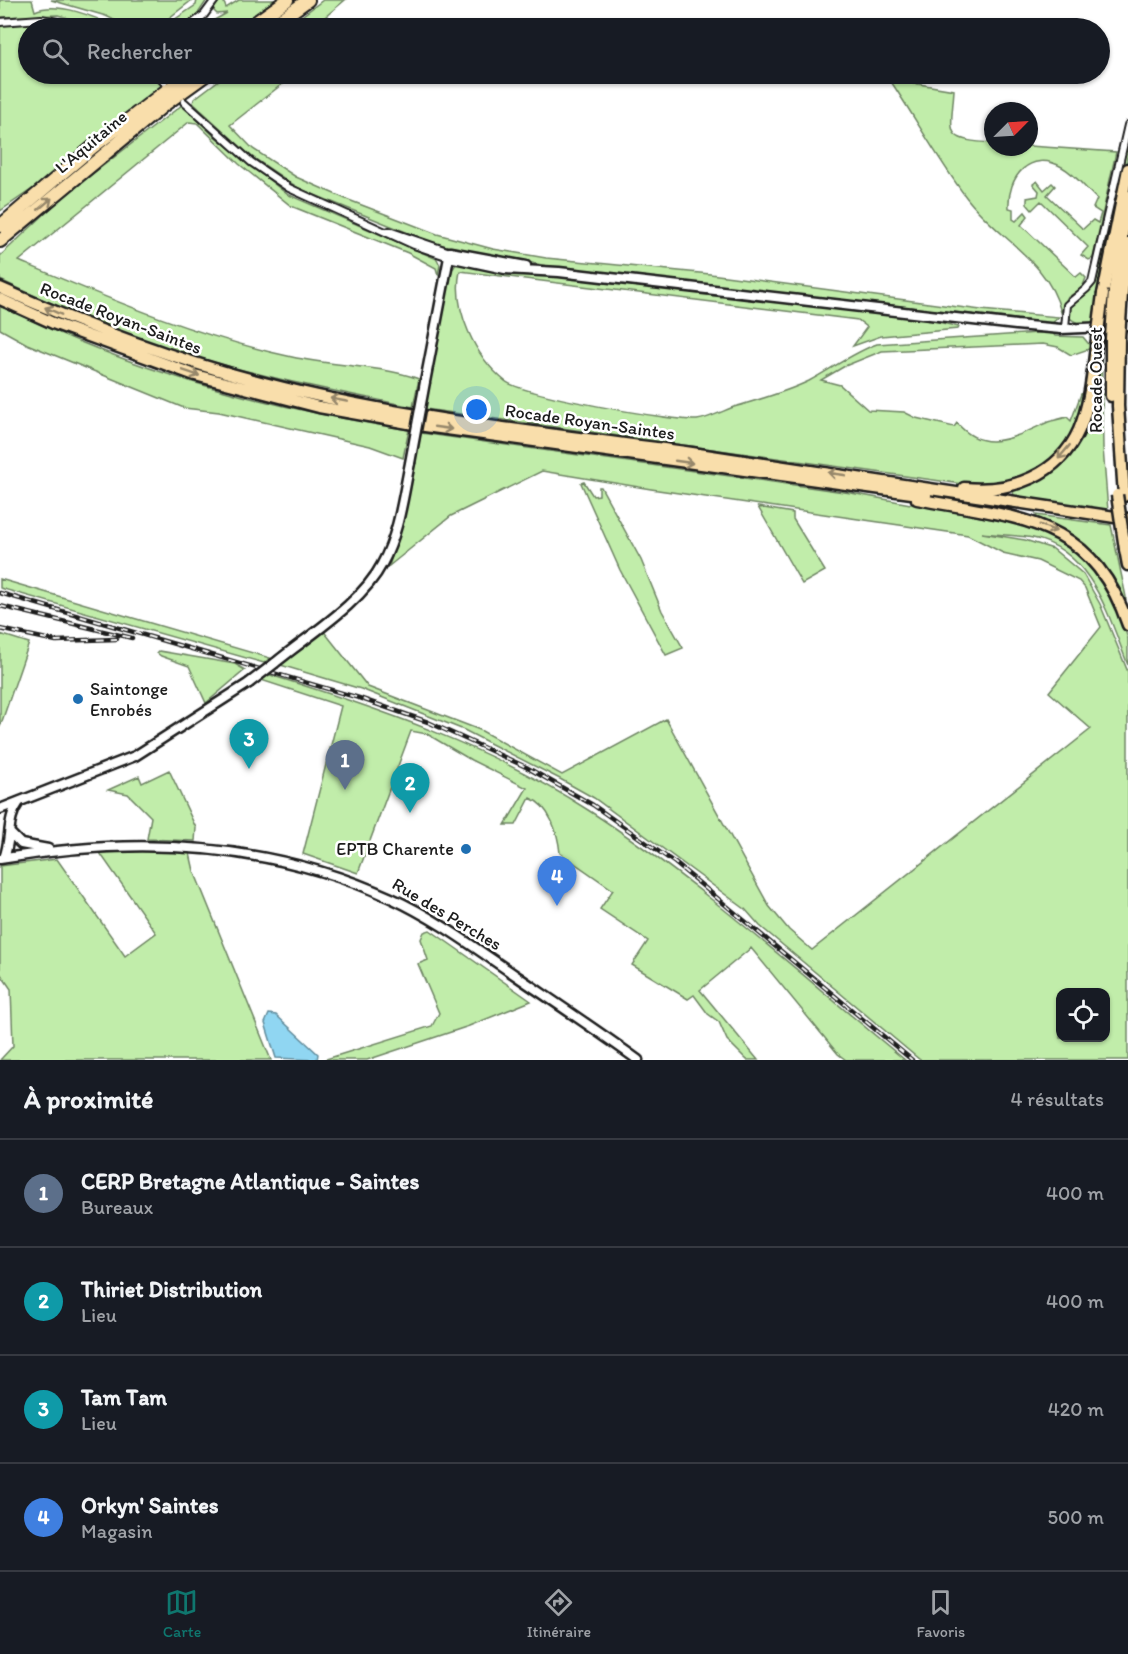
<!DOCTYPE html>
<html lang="fr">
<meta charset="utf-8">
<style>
:root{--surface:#171b24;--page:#242831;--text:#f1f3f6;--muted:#9ea1a6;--line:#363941;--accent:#0f766e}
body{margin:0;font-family:Itim,sans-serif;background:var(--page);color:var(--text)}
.controls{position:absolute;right:18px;bottom:18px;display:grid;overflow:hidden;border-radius:12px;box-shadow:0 2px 4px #0004}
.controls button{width:54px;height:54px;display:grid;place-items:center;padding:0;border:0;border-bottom:2px solid var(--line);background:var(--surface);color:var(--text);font:30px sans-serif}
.compass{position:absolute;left:984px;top:102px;width:54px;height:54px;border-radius:50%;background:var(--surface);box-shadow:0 2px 4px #0004;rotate:66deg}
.you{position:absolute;left:477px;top:410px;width:21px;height:21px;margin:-15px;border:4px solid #fff;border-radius:50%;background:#1a73e8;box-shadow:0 0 0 9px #1a73e833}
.badge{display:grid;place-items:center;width:39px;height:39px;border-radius:50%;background:var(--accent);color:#fff;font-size:20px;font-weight:700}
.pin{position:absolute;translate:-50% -50px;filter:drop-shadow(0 2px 3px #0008)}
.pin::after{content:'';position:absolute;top:32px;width:21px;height:18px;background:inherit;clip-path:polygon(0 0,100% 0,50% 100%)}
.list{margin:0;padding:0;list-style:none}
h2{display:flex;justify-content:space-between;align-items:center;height:78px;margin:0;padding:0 24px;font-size:26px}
h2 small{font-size:20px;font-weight:400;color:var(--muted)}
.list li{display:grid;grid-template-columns:39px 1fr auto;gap:18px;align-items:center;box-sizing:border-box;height:108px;padding:0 24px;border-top:2px solid var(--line)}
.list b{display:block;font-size:22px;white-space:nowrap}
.list p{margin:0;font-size:20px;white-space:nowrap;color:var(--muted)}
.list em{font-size:20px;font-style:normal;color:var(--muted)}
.icon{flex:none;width:33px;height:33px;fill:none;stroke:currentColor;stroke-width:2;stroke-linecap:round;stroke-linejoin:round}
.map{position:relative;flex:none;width:1128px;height:1060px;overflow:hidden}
.search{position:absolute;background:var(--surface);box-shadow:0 2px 4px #0004;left:18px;right:18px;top:18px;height:66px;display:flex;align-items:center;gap:15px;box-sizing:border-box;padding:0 21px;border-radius:33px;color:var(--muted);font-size:22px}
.sheet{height:510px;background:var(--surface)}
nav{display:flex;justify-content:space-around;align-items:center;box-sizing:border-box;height:84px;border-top:2px solid var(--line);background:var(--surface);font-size:16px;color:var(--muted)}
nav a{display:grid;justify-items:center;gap:3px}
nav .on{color:var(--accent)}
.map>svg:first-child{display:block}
</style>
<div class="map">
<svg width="1128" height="1060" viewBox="0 0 1128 1060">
<rect width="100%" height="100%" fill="#fff"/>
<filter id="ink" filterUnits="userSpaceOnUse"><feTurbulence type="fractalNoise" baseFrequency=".0167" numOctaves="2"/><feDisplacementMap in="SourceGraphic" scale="12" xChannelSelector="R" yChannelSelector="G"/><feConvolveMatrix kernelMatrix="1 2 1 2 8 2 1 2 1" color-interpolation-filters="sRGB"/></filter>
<g filter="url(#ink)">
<!-- green -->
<path fill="#c1edaa" stroke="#6e8463" stroke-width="1.5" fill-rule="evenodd" d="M 0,0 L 32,0 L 35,11 C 58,1 96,17 117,28 L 102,28 L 58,15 L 0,17 Z
M 51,0 L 192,0 L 165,21 L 148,28 L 130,28 L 106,16 Z
M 197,0 L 207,0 L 197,15 L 181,28 L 162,28 L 196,5 Z
M 216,0 L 223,0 L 226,8 L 239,0 L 277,0 L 239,28 L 200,28 L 227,13 L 217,14 L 214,11 Z
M 323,0 L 345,0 L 312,28 L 286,28 Z
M 47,21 L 78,28 L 28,28 L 28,74 L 151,74 L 163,85 L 41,183 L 0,211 L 0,25 Z
M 227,74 L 295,74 L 230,125 L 253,149 L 296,177 L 346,199 L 437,234 L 493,249 L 546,258 L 710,274 L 981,310 L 1059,317 L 1052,323 L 562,269 L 433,243 L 300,189 L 251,156 L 193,103 L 194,99 Z
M 886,74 L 898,74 L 907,82 L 954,90 C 951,135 943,140 993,143 L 993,147 L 1029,146 L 1116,152 L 1093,258 L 1089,260 L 1081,255 L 1088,247 L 1041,201 L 1032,210 L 1027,204 L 1027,198 L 1038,196 L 1039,191 L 1033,184 L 1037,181 L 1044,190 L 1052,183 L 1055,186 L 1047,195 L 1083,229 L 1093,220 L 1098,223 L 1101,213 L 1093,208 L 1097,199 C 1086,189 1075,174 1062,167 C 1030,149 1007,177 1009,208 L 1013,209 L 1013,219 L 1016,221 L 1025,212 L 1028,216 L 1021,225 L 1076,277 L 1081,273 L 1086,278 L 1082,288 L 1067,298 L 1061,312 C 1048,260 997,238 966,197 C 937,158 913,114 886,74 Z
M 182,105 L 213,135 L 287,194 L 437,259 L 440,265 L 438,275 L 436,268 L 408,253 L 291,206 L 239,164 L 197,123 L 189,122 L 19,261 C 107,298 198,337 292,357 C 333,366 379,365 419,379 L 413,407 C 341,392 270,379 199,358 C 131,339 65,310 0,280 L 0,256 L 65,195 Z
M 1128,138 L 1128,154 L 1095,323 C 1085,324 1075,325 1068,316 L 1069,306 L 1092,288 L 1096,281 Z
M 457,263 L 507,274 L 576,277 L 926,319 L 959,327 L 958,329 L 881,336 L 853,346 L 867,327 L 858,320 L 460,271 C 452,309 475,357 505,381 C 523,395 671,421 697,420 C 707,419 721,412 731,408 C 757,400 784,393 809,381 C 832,369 852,353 877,344 L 1052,332 L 1055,336 L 1083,337 L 1092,348 L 1071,355 L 1058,347 L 1043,344 L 882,351 L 845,366 L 821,380 L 840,385 L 868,410 L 904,412 L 916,418 L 954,427 L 957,423 C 985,456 1016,436 1048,422 C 1054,420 1061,419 1067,417 L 1071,421 L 1081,394 L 1085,393 C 1077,437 1051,475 1004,484 C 991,486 976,484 962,484 L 425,409 L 451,271 Z
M 0,306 C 28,318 55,332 83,343 C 187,386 299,413 409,430 L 403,458 L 370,446 L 219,412 L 184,408 L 27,344 L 0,329 Z
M 1101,334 L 1103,448 L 1108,511 L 1014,497 L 1013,490 L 1032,482 L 1069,451 Z
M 421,433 L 851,493 L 1035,527 L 1072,544 L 1102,576 L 1117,605 L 1128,639 L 1128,665 C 1109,618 1092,550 1033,538 C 1017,535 999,535 982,533 L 1025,540 L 1053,549 L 1083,574 L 1100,604 L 1128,672 L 1128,1060 L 920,1060 L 760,926 L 745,909 L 594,798 L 560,779 L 464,730 L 361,689 L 277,664 L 322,629 L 368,687 L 480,730 L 562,775 L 666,719 L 769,906 L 789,930 L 812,950 L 1091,729 L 1049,692 L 1101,627 L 1085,588 L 1079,581 L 1038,561 L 1003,553 L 968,535 L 651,489 L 542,471 L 451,516 L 389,566 L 405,514 ZM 1060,993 L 1106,993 L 1106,1038 L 1060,1038 Z
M 584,482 L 593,496 L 599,495 L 599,487 L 601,487 L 641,560 L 662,611 L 683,648 L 666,655 L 620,570 L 581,483 Z
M 758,507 L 793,513 L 793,519 L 825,571 L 802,584 Z
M 1036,515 L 1111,525 L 1126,597 L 1125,606 C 1104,561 1085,539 1038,520 Z
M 0,579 L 270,658 L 264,663 L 0,588 Z
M 0,634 L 29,643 L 0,727 Z
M 159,651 L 235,664 L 245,670 L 206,703 L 189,666 L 161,656 L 157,653 Z
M 267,674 C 378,708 491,747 588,810 C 700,882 802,976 905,1060 L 846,1060 L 838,1054 L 751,948 L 700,990 L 758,1060 L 747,1060 L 727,1040 L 719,1022 L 708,1014 L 694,995 L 688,999 L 632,965 L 648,941 L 600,909 L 613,890 L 560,853 C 558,833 550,806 530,798 L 516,825 L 505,825 L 527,788 L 471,760 L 427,734 L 411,731 L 358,873 L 303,854 L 341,706 L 261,680 Z
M 169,770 L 196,828 L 195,841 L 147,839 L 151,817 L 128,794 L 108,790 L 139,776 L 142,783 Z
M 189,849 L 194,871 L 271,1060 L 0,1060 L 13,1046 L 11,989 L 0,973 L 0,866 L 57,859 L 125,956 L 156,933 L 100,853 Z
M 430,930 L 531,1001 L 469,1026 L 367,1060 L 323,1060 L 432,1026 L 439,1013 L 418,964 L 428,960 L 421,939 L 424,932 Z"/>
<!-- water -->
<path fill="#90d6f2" stroke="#628c9c" stroke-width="1.5" d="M 269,1014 L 276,1015 L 318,1054 L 317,1060 L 276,1058 L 265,1023 Z"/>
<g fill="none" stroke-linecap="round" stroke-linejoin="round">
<!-- minor casing -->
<g stroke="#1c1c1c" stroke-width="10">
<path id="minor" d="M 0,22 L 41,19 L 90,28
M 187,28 L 204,15 L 215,0
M 156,74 L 164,82
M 184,102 L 251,162 L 289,188 L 414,245 L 449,257
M 389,231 L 450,252
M 1065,328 L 1067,305 L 1086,289 L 1092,282 L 1128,125"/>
</g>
<!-- tertiary casing -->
<g stroke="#1c1c1c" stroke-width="13">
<path id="tertiary" d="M 449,257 L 505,269 L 559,272 L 1016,325 L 1061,329 L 1128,326
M 425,382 L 450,252 L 526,266
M 275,663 C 309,635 362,603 382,564 C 399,533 403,497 410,463
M 0,809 L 135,756 L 249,683
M 11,834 L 21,844 L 48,849
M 4,858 C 12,838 6,819 19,802
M 0,859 C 133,836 267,841 391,898 C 435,918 475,948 515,975 C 556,1003 598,1031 638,1060"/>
</g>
<!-- primary casing -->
<g stroke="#1c1c1c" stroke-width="15">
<path id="primary" d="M 1114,291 L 1128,196
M 1122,293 L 1128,243
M 1111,338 L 1111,396
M 1119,338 L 1118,406 L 1124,496
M 1125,549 L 1128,565"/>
</g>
<!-- trunk casing -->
<g stroke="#1c1c1c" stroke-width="15">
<path id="trunk" d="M 0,288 C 92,329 186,364 284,388 C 418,421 556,434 692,453 C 837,474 982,498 1128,519
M 1103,294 L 1128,169
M 0,299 L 53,323 L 195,375 L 319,407 L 425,426 L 926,495
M 964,488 C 1011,493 1059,475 1079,430 C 1091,402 1093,368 1097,339
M 917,499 C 1015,518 1091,515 1128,625"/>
</g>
<!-- motorway casing -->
<g stroke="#1c1c1c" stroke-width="16">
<path id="motorway" d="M 248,28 L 287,0
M 269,28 L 308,0
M 0,226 L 93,147 L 188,74
M 0,241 L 164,105 L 207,74"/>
</g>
<!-- minor -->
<use href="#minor" stroke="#fff" stroke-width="6"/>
<!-- tertiary -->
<use href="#tertiary" stroke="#fff" stroke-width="8"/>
<!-- primary -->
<use href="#primary" stroke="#f9deab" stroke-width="10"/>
<!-- trunk -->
<use href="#trunk" stroke="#f9deab" stroke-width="10"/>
<!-- motorway -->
<use href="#motorway" stroke="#f9deab" stroke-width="12"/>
<!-- rail casing -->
<g stroke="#1c1c1c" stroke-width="4.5">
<path id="rail" d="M 0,593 L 359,698 L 428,722 L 526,767 L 593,805 L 675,863 L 912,1060
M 0,606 L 132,638
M 0,629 L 56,641 L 117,639"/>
</g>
<!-- rail -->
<use href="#rail" stroke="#fff" stroke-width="2" stroke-dasharray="7" stroke-linecap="butt"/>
<!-- tertiary-bridge casing -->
<g stroke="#1c1c1c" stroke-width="13" stroke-linecap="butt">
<path id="tertiary-bridge" d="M 410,463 L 425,382
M 249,683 L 275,663"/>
</g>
<!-- primary-bridge casing -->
<g stroke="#1c1c1c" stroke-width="15" stroke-linecap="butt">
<path id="primary-bridge" d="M 1111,338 L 1114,291
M 1119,338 L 1122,293
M 1117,495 L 1125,549"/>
</g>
<!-- trunk-bridge casing -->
<g stroke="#1c1c1c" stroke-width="15" stroke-linecap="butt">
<path id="trunk-bridge" d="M 1097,339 L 1103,294"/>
</g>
<!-- tertiary-bridge -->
<use href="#tertiary-bridge" stroke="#fff" stroke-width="8"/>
<!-- primary-bridge -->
<use href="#primary-bridge" stroke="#f9deab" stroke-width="10"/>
<!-- trunk-bridge -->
<use href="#trunk-bridge" stroke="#f9deab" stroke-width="10"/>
</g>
<!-- one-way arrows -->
<defs><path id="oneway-shaft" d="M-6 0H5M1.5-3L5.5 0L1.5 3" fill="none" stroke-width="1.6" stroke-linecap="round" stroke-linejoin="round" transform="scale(1.5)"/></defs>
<g stroke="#96876b">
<use href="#oneway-shaft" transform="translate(45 204) rotate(-40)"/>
<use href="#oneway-shaft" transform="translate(53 311) rotate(-156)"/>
<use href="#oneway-shaft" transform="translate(191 373) rotate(18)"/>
<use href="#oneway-shaft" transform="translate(339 400) rotate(-169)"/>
<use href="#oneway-shaft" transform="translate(443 428) rotate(8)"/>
<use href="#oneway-shaft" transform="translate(1064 452) rotate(130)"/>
<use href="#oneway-shaft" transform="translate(684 462) rotate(8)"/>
<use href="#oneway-shaft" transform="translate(837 474) rotate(-172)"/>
<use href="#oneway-shaft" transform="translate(1048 528) rotate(22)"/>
</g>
</g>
<!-- markers -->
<g fill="#1f6fb2" stroke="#fff" stroke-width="2">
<circle cx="78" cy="699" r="6"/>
<circle cx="466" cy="849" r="6"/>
</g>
<g text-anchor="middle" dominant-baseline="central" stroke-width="5" stroke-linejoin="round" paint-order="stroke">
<!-- street labels -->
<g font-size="18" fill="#1c1c1c" stroke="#fff">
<text transform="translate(91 142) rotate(-40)">L'Aquitaine</text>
<text transform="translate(121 318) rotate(21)">Rocade Royan-Saintes</text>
<text transform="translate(1096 380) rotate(-90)">Rocade Ouest</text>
<text transform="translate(590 422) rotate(8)">Rocade Royan-Saintes</text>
<text transform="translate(447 914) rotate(31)">Rue des Perches</text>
</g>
<!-- poi labels -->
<g font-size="18" fill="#1c1c1c" stroke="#fff" text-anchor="start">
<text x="90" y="689">Saintonge<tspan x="90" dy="21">Enrobés</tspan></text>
<text x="454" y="849" text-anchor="end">EPTB Charente</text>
</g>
</g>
</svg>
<div class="controls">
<button><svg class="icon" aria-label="locate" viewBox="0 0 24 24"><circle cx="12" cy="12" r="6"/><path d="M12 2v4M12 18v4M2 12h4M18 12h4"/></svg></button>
</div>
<svg class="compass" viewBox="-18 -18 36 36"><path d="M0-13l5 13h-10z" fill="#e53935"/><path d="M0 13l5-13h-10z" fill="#9ea1a6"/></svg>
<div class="you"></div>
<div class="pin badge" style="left:345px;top:790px;background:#5c6f8a">1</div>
<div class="pin badge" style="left:410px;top:813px;background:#0f9aa8">2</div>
<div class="pin badge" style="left:249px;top:769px;background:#0f9aa8">3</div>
<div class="pin badge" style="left:557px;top:906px;background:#3f7fe0">4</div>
<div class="search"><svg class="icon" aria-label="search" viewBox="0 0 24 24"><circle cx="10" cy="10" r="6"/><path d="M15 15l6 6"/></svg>Rechercher</div>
</div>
<section class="sheet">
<h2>À proximité<small>4 résultats</small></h2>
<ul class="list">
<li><span class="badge" style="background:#5c6f8a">1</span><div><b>CERP Bretagne Atlantique - Saintes</b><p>Bureaux</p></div><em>400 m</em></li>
<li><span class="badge" style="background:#0f9aa8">2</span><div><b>Thiriet Distribution</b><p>Lieu</p></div><em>400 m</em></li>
<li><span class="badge" style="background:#0f9aa8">3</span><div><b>Tam Tam</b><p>Lieu</p></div><em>420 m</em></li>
<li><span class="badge" style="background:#3f7fe0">4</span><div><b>Orkyn' Saintes</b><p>Magasin</p></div><em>500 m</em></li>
</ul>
</section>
<nav>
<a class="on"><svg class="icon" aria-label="map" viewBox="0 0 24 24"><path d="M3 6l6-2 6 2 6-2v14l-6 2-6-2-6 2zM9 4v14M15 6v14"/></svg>Carte</a>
<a><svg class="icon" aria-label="directions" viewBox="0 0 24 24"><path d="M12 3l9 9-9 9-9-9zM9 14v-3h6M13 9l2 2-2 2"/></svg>Itinéraire</a>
<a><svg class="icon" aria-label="saved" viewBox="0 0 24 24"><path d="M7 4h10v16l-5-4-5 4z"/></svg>Favoris</a>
</nav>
